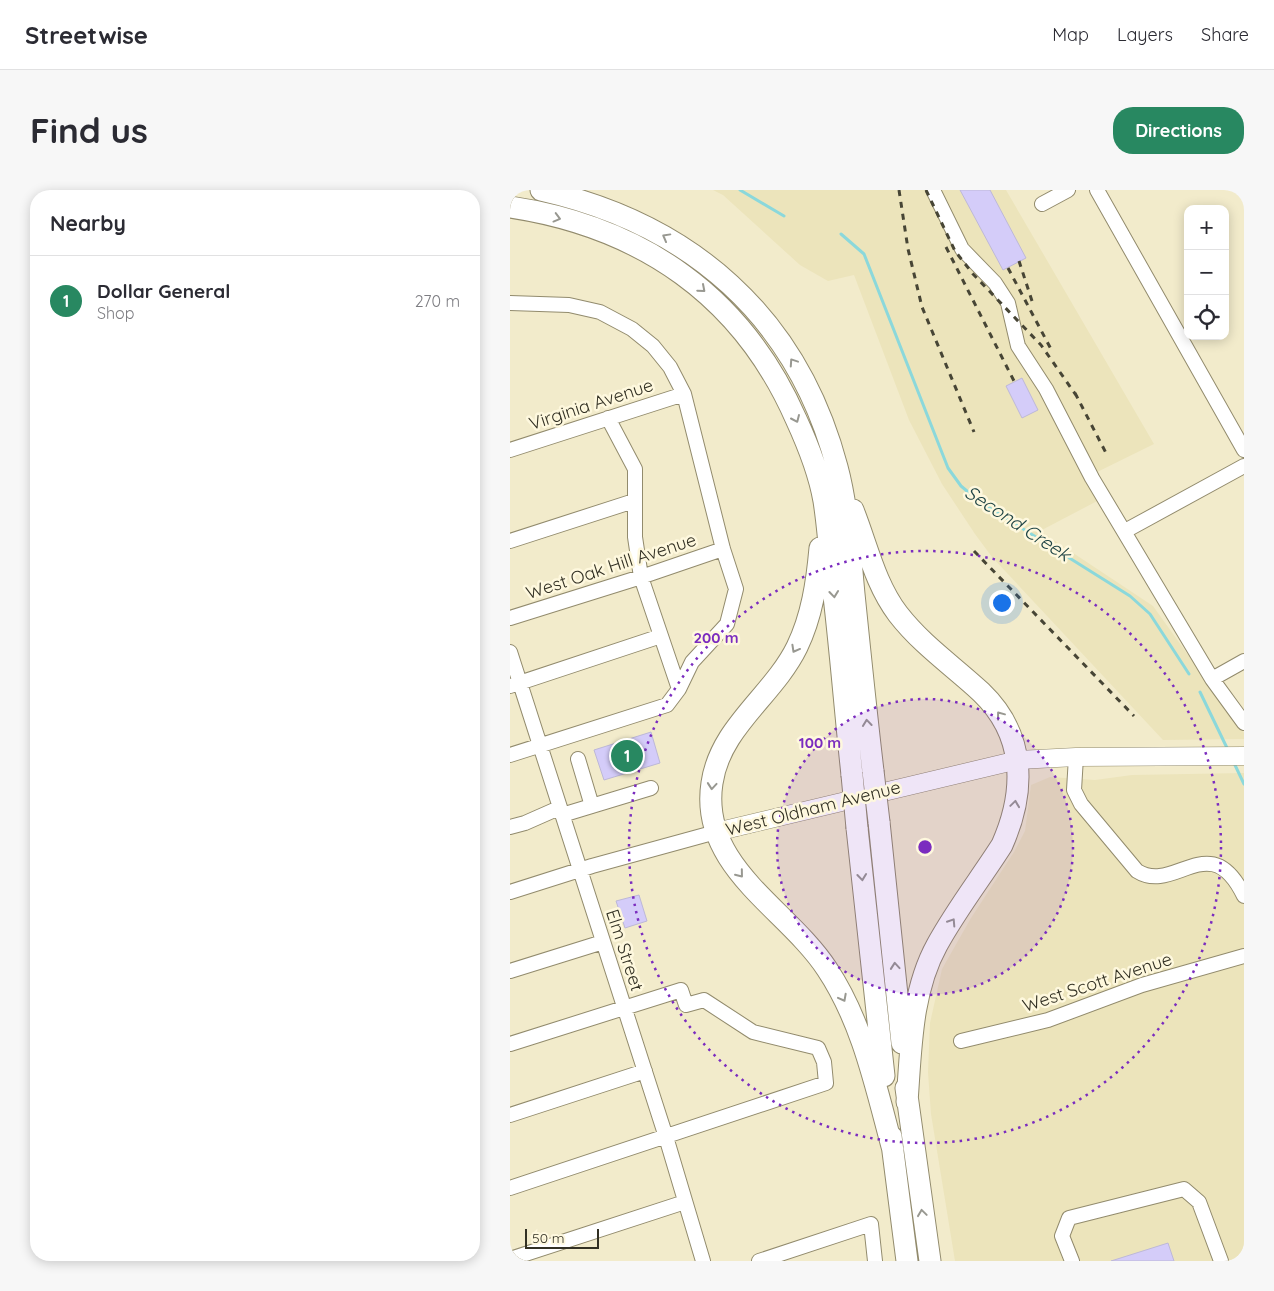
<!DOCTYPE html>
<meta charset="utf-8">
<style>
:root{--surface:#fff;--page:#f7f7f7;--text:#2b2b33;--muted:#7c7c81;--line:#e1e1e2;--accent:#288861}
body{margin:0;font-family:Quicksand,sans-serif;background:var(--page);color:var(--text)}
.controls{position:absolute;right:15px;top:15px;display:grid;overflow:hidden;border-radius:10px;box-shadow:0 2px 12px #0003}
.controls button{width:45px;height:45px;display:grid;place-items:center;padding:0;border:0;border-bottom:1px solid var(--line);background:var(--surface);color:var(--text);font:25px sans-serif}
.scale{position:absolute;left:15px;bottom:12px;width:74px;box-sizing:border-box;padding-left:5px;border:2px solid #323023;border-top:0;font-size:14px;line-height:18px;white-space:nowrap;color:#323023;-webkit-text-stroke:4px #fef8de;paint-order:stroke}
.you{position:absolute;left:491px;top:412px;width:18px;height:18px;margin:-12px;border:4px solid #fff;border-radius:50%;background:#1a73e8;box-shadow:0 0 0 8px #1a73e833}
.badge{display:grid;place-items:center;width:32px;height:32px;border-radius:50%;background:var(--accent);color:#fff;font-size:16px;font-weight:700}
.pin{position:absolute;translate:-50% -50%;border:2px solid #fff;box-shadow:0 1px 5px #0006}
.list{margin:0;padding:0;list-style:none}
h2{display:flex;justify-content:space-between;align-items:center;height:65px;margin:0;padding:0 20px;font-size:21px}
h2 small{font-size:16px;font-weight:400;color:var(--muted)}
.list li{display:grid;grid-template-columns:32px 1fr auto;gap:15px;align-items:center;box-sizing:border-box;height:90px;padding:0 20px;border-top:1px solid var(--line)}
.list b{display:block;font-size:19px;white-space:nowrap}
.list p{margin:0;font-size:16px;white-space:nowrap;color:var(--muted)}
.list em{font-size:16px;font-style:normal;color:var(--muted)}
.icon{flex:none;width:28px;height:28px;fill:none;stroke:currentColor;stroke-width:2;stroke-linecap:round;stroke-linejoin:round}
.map{position:relative;flex:none;width:734px;height:1071px;overflow:hidden;border-radius:20px}
header{display:flex;align-items:center;gap:30px;box-sizing:border-box;height:70px;padding:0 25px;background:var(--surface);border-bottom:1px solid var(--line)}
header strong{font-size:24px}
nav{display:flex;gap:28px;margin-inline-start:auto;font-size:18px}
.intro{display:flex;align-items:center;justify-content:space-between;box-sizing:border-box;height:120px;padding:0 30px}
h1{margin:0;font-size:35px}
.button{padding:12px 22px;border-radius:20px;background:var(--accent);color:#fff;font-size:18px;font-weight:700}
main{display:flex;gap:30px;padding:0 30px}
aside{flex:1;background:var(--surface);border-radius:20px;box-shadow:0 2px 12px #0003}
.map>svg:first-child{display:block}
</style>
<header>
<strong>Streetwise</strong>
<nav><a>Map</a><a>Layers</a><a>Share</a></nav>
</header>
<div class="intro"><h1>Find us</h1><a class="button">Directions</a></div>
<main>
<aside>
<h2>Nearby<small></small></h2>
<ul class="list">
<li><span class="badge">1</span><div><b>Dollar General</b><p>Shop</p></div><em>270 m</em></li>
</ul>
</aside>
<div class="map">
<svg width="734" height="1071" viewBox="0 0 734 1071">
<rect width="100%" height="100%" fill="#f2ebcb"/>
<!-- built -->
<path fill="#ece4bb" d="M 203,0 L 496,0 L 644,254 L 577,287 L 591,309 L 530,341 L 643,416 L 734,543 L 734,549 L 653,550 L 482,367 L 465,344 L 432,294 L 399,230 L 344,85 L 318,91 L 290,75 L 213,5 Z
M 734,583 L 734,1071 L 445,1071 L 421,924 L 418,882 L 420,833 L 432,779 L 461,728 L 504,662 L 515,641 L 521,595 L 540,587 L 585,590 L 622,585 Z"/>
<g fill="none" stroke-linecap="round" stroke-linejoin="round">
<!-- stream -->
<path stroke="#8bd8db" stroke-width="3" d="M 230,0 L 274,26
M 331,44 L 354,64 L 438,278 L 451,296 L 470,312 L 620,406 L 640,424 L 679,484
M 690,502 L 718,560
M 724,573 L 734,594"/>
</g>
<!-- building -->
<path fill="#d4ccf9" stroke="#bdb8d7" d="M 450,0 L 480,0 L 516,68 L 493,80 Z
M 512,188 L 528,220 L 512,228 L 496,196 Z
M 141,542 L 150,573 L 94,590 L 84,560 Z
M 129,705 L 137,731 L 115,738 L 106,711 Z
M 658,1053 L 664,1071 L 601,1071 Z"/>
<g fill="none" stroke-linecap="round" stroke-linejoin="round">
<!-- minor casing -->
<g stroke="#928b6d" stroke-width="16">
<path id="minor" d="M 423,0 L 452,59 L 485,93 L 498,113 L 508,156 L 536,199 L 582,288 L 702,489 L 734,533
M 587,0 L 734,260
M 532,14 L 558,0
M 0,113 L 59,115 L 90,122 L 122,139 L 143,156 L 160,177 L 174,204 L 213,359 L 226,399 L 217,434 L 182,472 L 169,499 L 157,515 L 0,565
M 98,228 L 125,279 L 125,347 L 131,387 L 169,499
M 0,260 L 174,204
M 615,341 L 734,276
M 0,351 L 124,311
M 0,428 L 131,387 L 213,359
M 0,462 L 156,947 L 193,1071
M 702,489 L 734,471
M 0,496 L 151,446
M 566,567 L 564,600 L 571,614 L 627,681 C 665,705 700,636 734,706
M 68,569 L 82,616
M 52,625 L 141,598
M 0,637 L 15,633 L 49,618
M 0,702 L 82,676 L 206,642
M 0,781 L 93,752
M 451,851 L 538,830 L 632,795 L 734,766
M 0,854 L 171,800 L 176,815 L 194,810 L 243,842 L 308,858 L 314,872 L 316,893 L 0,998
M 0,925 L 135,881
M 0,1069 L 175,1012
M 249,1071 L 361,1034 L 365,1071
M 562,1071 L 552,1046 L 559,1028 L 674,999 L 689,1012 L 711,1071"/>
</g>
<!-- major casing -->
<g stroke="#928b6d" stroke-width="19">
<path id="major" d="M 206,642 L 508,570 L 566,567 L 734,566"/>
</g>
<!-- highway casing -->
<g stroke="#928b6d" stroke-width="23">
<path id="highway" d="M 31,0 C 181,34 287,126 327,277 C 338,318 340,362 344,404 C 350,463 356,522 363,581
M 0,17 C 132,37 232,106 286,229 C 298,255 309,282 314,311 C 318,337 320,363 322,389 C 330,454 335,520 342,585
M 343,320 C 357,355 365,394 388,424 C 412,455 443,476 471,502 C 516,545 516,601 492,655 C 471,688 446,720 427,755 C 401,802 401,860 397,912
M 310,358 C 307,392 302,426 287,457 C 263,506 210,537 202,593 C 189,677 278,719 317,779 C 353,833 366,898 383,960
M 369,632 L 392,853
M 347,638 L 374,886
M 396,898 L 420,1071
M 381,946 L 397,1071"/>
</g>
<!-- minor -->
<use href="#minor" stroke="#fff" stroke-width="14"/>
<!-- major -->
<use href="#major" stroke="#fff" stroke-width="18"/>
<!-- highway -->
<use href="#highway" stroke="#fff" stroke-width="21"/>
<!-- rail -->
<path stroke="#474535" stroke-width="3" stroke-dasharray="6 6" stroke-linecap="butt" d="M 389,0 L 398,59 L 412,117 L 464,242
M 416,0 L 445,61 L 463,84 L 531,155 L 568,208
M 436,57 L 504,191
M 509,71 L 523,114
M 498,78 L 542,161
M 565,203 L 596,263
M 464,361 L 624,526"/>
<!-- highway-bridge casing -->
<g stroke="#928b6d" stroke-width="23" stroke-linecap="butt">
<path id="highway-bridge" d="M 363,581 L 369,632
M 342,585 L 347,638"/>
</g>
<!-- highway-bridge -->
<use href="#highway-bridge" stroke="#fff" stroke-width="21"/>
</g>
<!-- one-way arrows -->
<defs><path id="oneway-chevron" d="M-2-3.5L2.5 0L-2 3.5" fill="none" stroke-width="1.6" stroke-linecap="round" stroke-linejoin="round" transform="scale(1.25)"/></defs>
<g stroke="#989891">
<use href="#oneway-chevron" transform="translate(47 28) rotate(15)"/>
<use href="#oneway-chevron" transform="translate(156 47) rotate(-151)"/>
<use href="#oneway-chevron" transform="translate(192 99) rotate(41)"/>
<use href="#oneway-chevron" transform="translate(283 172) rotate(-124)"/>
<use href="#oneway-chevron" transform="translate(286 229) rotate(66)"/>
<use href="#oneway-chevron" transform="translate(324 404) rotate(84)"/>
<use href="#oneway-chevron" transform="translate(285 459) rotate(119)"/>
<use href="#oneway-chevron" transform="translate(490 525) rotate(-127)"/>
<use href="#oneway-chevron" transform="translate(357 533) rotate(-96)"/>
<use href="#oneway-chevron" transform="translate(202 596) rotate(95)"/>
<use href="#oneway-chevron" transform="translate(505 614) rotate(-82)"/>
<use href="#oneway-chevron" transform="translate(230 684) rotate(51)"/>
<use href="#oneway-chevron" transform="translate(352 687) rotate(84)"/>
<use href="#oneway-chevron" transform="translate(442 732) rotate(-57)"/>
<use href="#oneway-chevron" transform="translate(385 776) rotate(-95)"/>
<use href="#oneway-chevron" transform="translate(333 808) rotate(62)"/>
<use href="#oneway-chevron" transform="translate(412 1023) rotate(-98)"/>
</g>
<!-- distance rings -->
<circle cx="415" cy="657" r="148" fill="#7b2cbf" fill-opacity=".12"/>
<g fill="none" stroke="#7b2cbf" stroke-width="2.5" stroke-dasharray="2.5 5">
<circle cx="415" cy="657" r="148"/>
<circle cx="415" cy="657" r="296"/>
</g>
<g text-anchor="middle" dominant-baseline="central" stroke-width="5" stroke-linejoin="round" paint-order="stroke">
<!-- street labels -->
<g font-size="18" fill="#323023" stroke="#fef8de">
<text transform="translate(81 214) rotate(-18)">Virginia Avenue</text>
<text transform="translate(101 376) rotate(-18)">West Oak Hill Avenue</text>
<text transform="translate(303 618) rotate(-14)">West Oldham Avenue</text>
<text transform="translate(115 760) rotate(72)">Elm Street</text>
<text transform="translate(587 792) rotate(-18)">West Scott Avenue</text>
</g>
<!-- water labels -->
<g font-size="19" font-style="italic" fill="#1f4445" stroke="#fef8de">
<text transform="translate(508 333) rotate(33)">Second Creek</text>
</g>
</g>
<circle cx="415" cy="657" r="8" fill="#7b2cbf" stroke="#fef8de" stroke-width="2.5"/>
<g font-size="15" text-anchor="middle" font-weight="bold" fill="#7b2cbf" stroke="#fef8de" stroke-width="5" stroke-linejoin="round" paint-order="stroke">
<text x="206" y="453">200 m</text>
<text x="310" y="558">100 m</text>
</g>
</svg>
<div class="controls">
<button>+</button>
<button>−</button>
<button><svg class="icon" aria-label="locate" viewBox="0 0 24 24"><circle cx="12" cy="12" r="6"/><path d="M12 2v4M12 18v4M2 12h4M18 12h4"/></svg></button>
</div>
<div class="scale">50 m</div>
<div class="you"></div>
<div class="pin badge" style="left:117px;top:566px">1</div>
</div>
</main>
